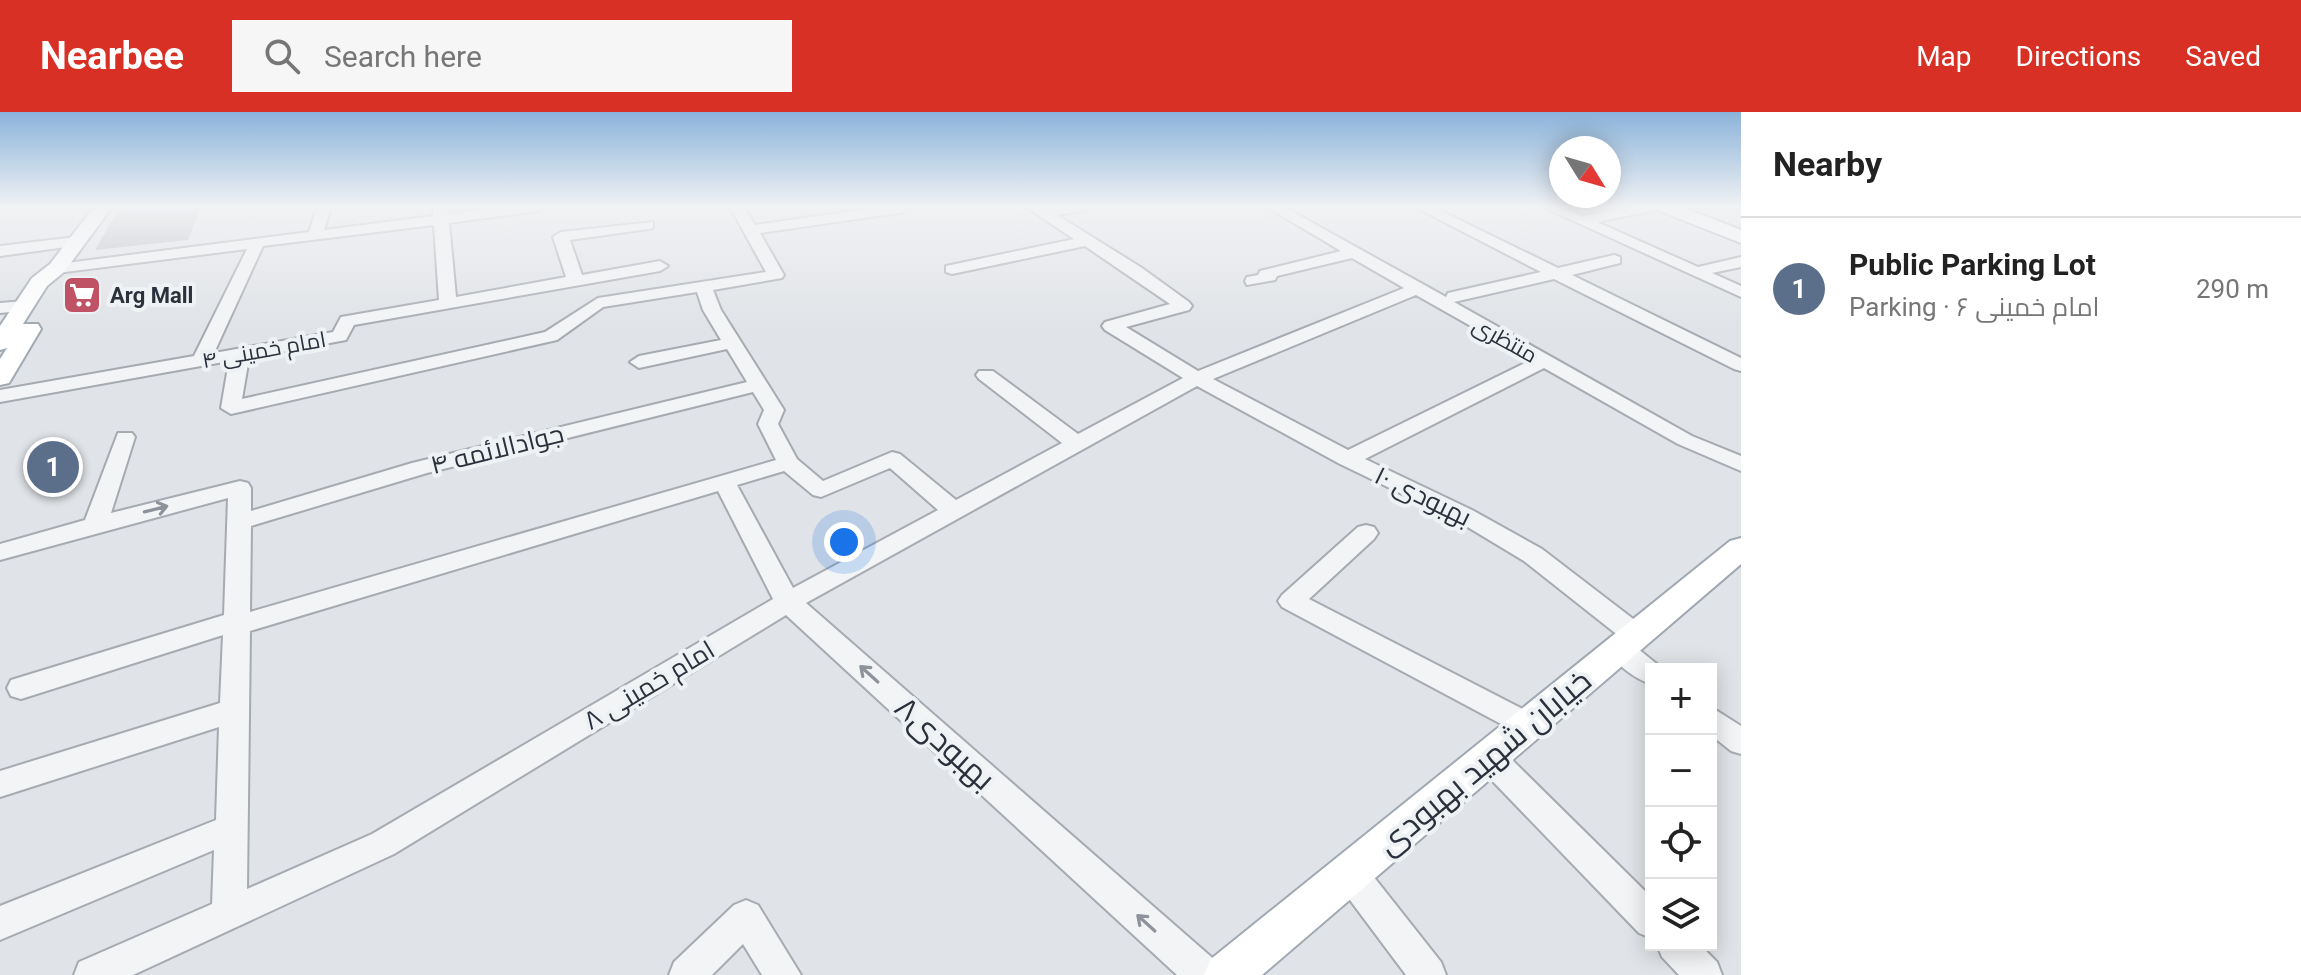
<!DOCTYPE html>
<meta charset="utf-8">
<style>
:root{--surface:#fff;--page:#f6f6f6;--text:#222;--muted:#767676;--line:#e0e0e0;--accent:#d93025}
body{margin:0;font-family:Roboto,Cairo,sans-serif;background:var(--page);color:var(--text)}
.controls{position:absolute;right:24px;bottom:24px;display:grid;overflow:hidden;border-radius:0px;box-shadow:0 4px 20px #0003}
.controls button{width:72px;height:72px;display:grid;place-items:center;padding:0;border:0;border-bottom:2px solid var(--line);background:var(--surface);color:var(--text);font:40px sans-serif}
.compass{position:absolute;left:1549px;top:24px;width:72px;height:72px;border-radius:50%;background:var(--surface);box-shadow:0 4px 20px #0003;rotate:127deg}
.you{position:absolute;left:844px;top:430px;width:28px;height:28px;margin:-20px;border:6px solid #fff;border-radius:50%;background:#1a73e8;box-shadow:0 0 0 12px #1a73e833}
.badge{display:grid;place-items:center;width:52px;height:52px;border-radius:50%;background:var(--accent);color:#fff;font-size:26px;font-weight:700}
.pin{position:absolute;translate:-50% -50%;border:4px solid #fff;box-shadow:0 2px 8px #0006}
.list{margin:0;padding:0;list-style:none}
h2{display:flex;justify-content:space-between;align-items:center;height:104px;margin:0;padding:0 32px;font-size:34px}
h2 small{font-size:26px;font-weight:400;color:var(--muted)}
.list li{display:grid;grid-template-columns:52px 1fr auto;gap:24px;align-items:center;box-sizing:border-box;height:144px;padding:0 32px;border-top:2px solid var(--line)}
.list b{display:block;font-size:30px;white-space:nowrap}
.list p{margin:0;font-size:26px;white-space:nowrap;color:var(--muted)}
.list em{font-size:26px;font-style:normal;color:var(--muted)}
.icon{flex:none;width:44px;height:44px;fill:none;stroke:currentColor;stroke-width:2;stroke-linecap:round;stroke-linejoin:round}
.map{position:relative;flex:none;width:1741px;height:863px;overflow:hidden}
header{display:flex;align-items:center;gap:48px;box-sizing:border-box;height:112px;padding:0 40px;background:var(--accent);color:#fff}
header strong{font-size:38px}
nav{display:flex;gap:44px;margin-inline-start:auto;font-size:28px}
.search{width:560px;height:72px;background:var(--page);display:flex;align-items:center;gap:20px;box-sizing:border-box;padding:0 28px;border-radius:0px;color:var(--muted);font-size:30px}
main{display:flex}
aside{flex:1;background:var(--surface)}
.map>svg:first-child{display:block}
</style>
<header>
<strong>Nearbee</strong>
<div class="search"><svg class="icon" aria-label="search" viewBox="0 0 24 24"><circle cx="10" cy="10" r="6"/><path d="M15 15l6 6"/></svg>Search here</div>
<nav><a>Map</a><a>Directions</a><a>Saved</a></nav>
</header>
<main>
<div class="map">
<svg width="1741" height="863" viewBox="0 0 1741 863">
<rect width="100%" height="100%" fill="#e0e3e7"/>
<!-- building -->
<path fill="#b8bcc3" d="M 120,95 L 201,95 L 188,128 L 95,138 Z"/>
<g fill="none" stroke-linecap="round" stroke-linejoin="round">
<!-- minor casing -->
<g stroke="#a6aab1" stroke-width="4">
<path id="minor" d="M 317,95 L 331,95 L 324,118 L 433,104 L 433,95 L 447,95 L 448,102 L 504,95 L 545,95 L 538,99 L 449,111 L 456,185 L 566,165 L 553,125 L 561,120 L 653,110 L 653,116 L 648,117 L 570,128 L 582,163 L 660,149 L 668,154 L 660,159 L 354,213 L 346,228 L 249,246 L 242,287 L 545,220 L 598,186 L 766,160 L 730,95 L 744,95 L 755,113 L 882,95 L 904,95 L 903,100 L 898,101 L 760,121 L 784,163 L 782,166 L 713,178 L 721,198 L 784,298 L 778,312 L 797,347 L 823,369 L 892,340 L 900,342 L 956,388 L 1062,331 L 979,267 L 976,263 L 979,259 L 993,259 L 1078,322 L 1183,266 L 1105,218 L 1102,214 L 1105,210 L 1170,192 L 1085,134 L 952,162 L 946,160 L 946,154 L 1074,127 L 1026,95 L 1088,95 L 1086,98 L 1057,103 L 1142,156 L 1189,190 L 1192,194 L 1189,198 L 1126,215 L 1198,259 L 1404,176 L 1352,146 L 1277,164 L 1275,168 L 1247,173 L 1245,169 L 1247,165 L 1258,163 L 1260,159 L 1341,139 L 1267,95 L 1284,95 L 1446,185 L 1448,181 L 1541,160 L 1415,95 L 1433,95 L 1558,156 L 1614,143 L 1620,145 L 1620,151 L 1572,163 L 1741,246 L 1741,259 L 1734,257 L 1554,167 L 1454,190 L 1692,324 L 1741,344 L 1741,359 L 1678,332 L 1544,256 L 1365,347 L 1472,398 L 1542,437 L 1645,516 L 1649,523 L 1645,530 L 1632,532 L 1663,557 L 1651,557 L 1651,572 C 1635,567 1615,552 1607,537 L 1610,530 L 1624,528 L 1524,449 L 1456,408 L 1340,352 L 1197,274 L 806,491 L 1217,850 L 1222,863 L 1177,863 L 786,503 L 394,742 L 133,863 L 74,863 L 79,850 L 212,792 L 214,738 L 0,828 L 0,794 L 216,708 L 219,615 L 0,685 L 0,659 L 220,591 L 223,523 L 21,587 L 11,584 L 7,576 L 11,568 L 224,503 L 228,386 L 0,448 L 0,432 L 85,408 L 118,321 L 132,321 L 135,325 L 111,401 L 240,369 L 248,371 L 251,376 L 251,399 L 412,351 L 747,270 L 727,237 L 639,256 L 630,250 L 639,244 L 721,228 L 703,198 L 697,180 L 603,195 L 557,228 L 231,302 L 221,296 L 229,249 L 0,290 L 0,278 L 194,244 L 247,137 L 57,161 L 49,156 L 51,153 L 309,120 ZM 434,113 L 439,188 L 341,205 L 333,220 L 214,241 L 263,134 ZM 1416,183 L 1531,248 L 1348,338 L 1213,267 ZM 753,280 L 764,298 L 758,312 L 776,348 L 250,500 L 251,414 L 427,361 ZM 890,356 L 938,398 L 793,476 L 737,373 L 784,359 L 813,383 L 821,385 ZM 718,379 L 773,487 L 372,722 L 247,777 L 250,519 Z
M 1543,95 L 1562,95 L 1583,104 L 1630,95 L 1658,95 L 1656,98 L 1597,110 L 1698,155 L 1741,145 L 1741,155 L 1712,161 L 1741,174 L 1741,185 Z
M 76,125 L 81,127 L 81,133 L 0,144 L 0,134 Z
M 24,189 L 33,194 L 30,198 L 0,201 L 0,191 Z
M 1366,413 L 1374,415 L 1378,421 L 1374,427 L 1309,487 L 1538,605 L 1543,613 L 1538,621 L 1528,625 L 1518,621 L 1282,495 L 1278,489 L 1282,483 L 1358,415 Z
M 1711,595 L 1741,614 L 1741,642 L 1731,639 L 1711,623 Z
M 1489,632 L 1500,636 L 1651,785 L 1651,826 L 1639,821 L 1478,654 L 1474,645 L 1478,636 Z
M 1350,746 L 1362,750 L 1441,850 L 1446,863 L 1406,863 L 1338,772 L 1333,761 L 1338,750 Z
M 746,788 L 758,793 L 801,863 L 762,863 L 743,832 L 712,863 L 669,863 L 674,850 L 734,793 Z
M 1657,833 L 1700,833 L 1717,850 L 1722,863 L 1679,863 L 1662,845 Z"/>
</g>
<!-- major casing -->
<g stroke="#a0a8b2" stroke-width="4">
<path id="major" d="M 94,95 L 112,95 L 64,160 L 47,174 L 23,212 L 38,212 L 41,217 L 9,271 L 0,273 L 0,247 L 7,236 L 0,238 L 0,214 L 32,166 L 50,152 Z
M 1657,95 L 1682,95 L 1741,118 L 1741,131 L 1660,99 Z
M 1741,426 L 1741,452 L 1262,863 L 1204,863 L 1211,847 L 1730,429 Z"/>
</g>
<!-- minor -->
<use href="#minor" fill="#f2f4f6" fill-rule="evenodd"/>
<!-- major -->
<use href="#major" fill="#fff" fill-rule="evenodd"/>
</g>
<!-- one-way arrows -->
<defs><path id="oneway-shaft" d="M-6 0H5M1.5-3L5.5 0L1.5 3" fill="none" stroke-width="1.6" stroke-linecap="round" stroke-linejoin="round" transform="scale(2)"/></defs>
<g stroke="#8e929a">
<use href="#oneway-shaft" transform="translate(156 397) rotate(-14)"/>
<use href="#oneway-shaft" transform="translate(869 562) rotate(-138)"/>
<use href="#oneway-shaft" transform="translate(1146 811) rotate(-138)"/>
</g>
<!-- sky -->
<linearGradient id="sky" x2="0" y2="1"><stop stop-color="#8bb3da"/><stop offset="0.44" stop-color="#f1f2f4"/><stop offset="1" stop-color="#f1f2f4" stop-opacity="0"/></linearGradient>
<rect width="1741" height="216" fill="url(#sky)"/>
<!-- icons -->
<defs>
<g id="supermarket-square" transform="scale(2)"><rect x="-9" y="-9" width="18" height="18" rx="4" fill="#bf5264" stroke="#eff2f5"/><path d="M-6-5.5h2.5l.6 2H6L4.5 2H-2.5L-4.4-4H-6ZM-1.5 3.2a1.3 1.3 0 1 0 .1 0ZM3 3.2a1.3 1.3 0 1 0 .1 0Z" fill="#fff"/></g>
</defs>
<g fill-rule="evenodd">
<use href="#supermarket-square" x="82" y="183"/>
</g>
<g text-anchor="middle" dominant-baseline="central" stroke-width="8" stroke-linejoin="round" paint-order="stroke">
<!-- far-poi labels -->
<g font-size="22" font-weight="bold" fill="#2a313d" stroke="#eff2f5" text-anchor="start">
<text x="110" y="183">Arg Mall</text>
</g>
<!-- far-street labels -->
<g font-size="22" fill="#2a313d" stroke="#eff2f5">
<text transform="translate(1505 228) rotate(29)">منتظری</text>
<text transform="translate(264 238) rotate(-10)">امام خمینی ۴</text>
</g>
<!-- street labels -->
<g font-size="26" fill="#2a313d" stroke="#eff2f5">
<text transform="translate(497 337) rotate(-14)">جوادالائمه ۴</text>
<text transform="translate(1423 384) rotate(26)">بهبودی ۱۰</text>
<text transform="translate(649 573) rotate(-31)">امام خمینی ۸</text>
</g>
<!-- near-street labels -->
<g font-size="32" fill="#2a313d" stroke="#eff2f5">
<text transform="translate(945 631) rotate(42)">بهبودی۸</text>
<text transform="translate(1484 650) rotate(-40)">خیابان شهید بهبودی</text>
</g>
</g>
</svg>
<div class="controls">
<button>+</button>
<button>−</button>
<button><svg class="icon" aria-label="locate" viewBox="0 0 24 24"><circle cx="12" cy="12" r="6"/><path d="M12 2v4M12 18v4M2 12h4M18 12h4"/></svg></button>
<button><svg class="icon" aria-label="layers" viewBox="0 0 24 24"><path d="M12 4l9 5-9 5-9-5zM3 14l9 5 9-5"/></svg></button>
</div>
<svg class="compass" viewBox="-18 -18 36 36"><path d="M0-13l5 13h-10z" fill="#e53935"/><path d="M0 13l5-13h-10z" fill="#767676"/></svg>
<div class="you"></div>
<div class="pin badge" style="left:53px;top:355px;background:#5c6f8a">1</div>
</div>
<aside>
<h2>Nearby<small></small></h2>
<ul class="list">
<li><span class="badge" style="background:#5c6f8a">1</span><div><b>Public Parking Lot</b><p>Parking · امام خمینی ۶</p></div><em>290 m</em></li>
</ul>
</aside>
</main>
